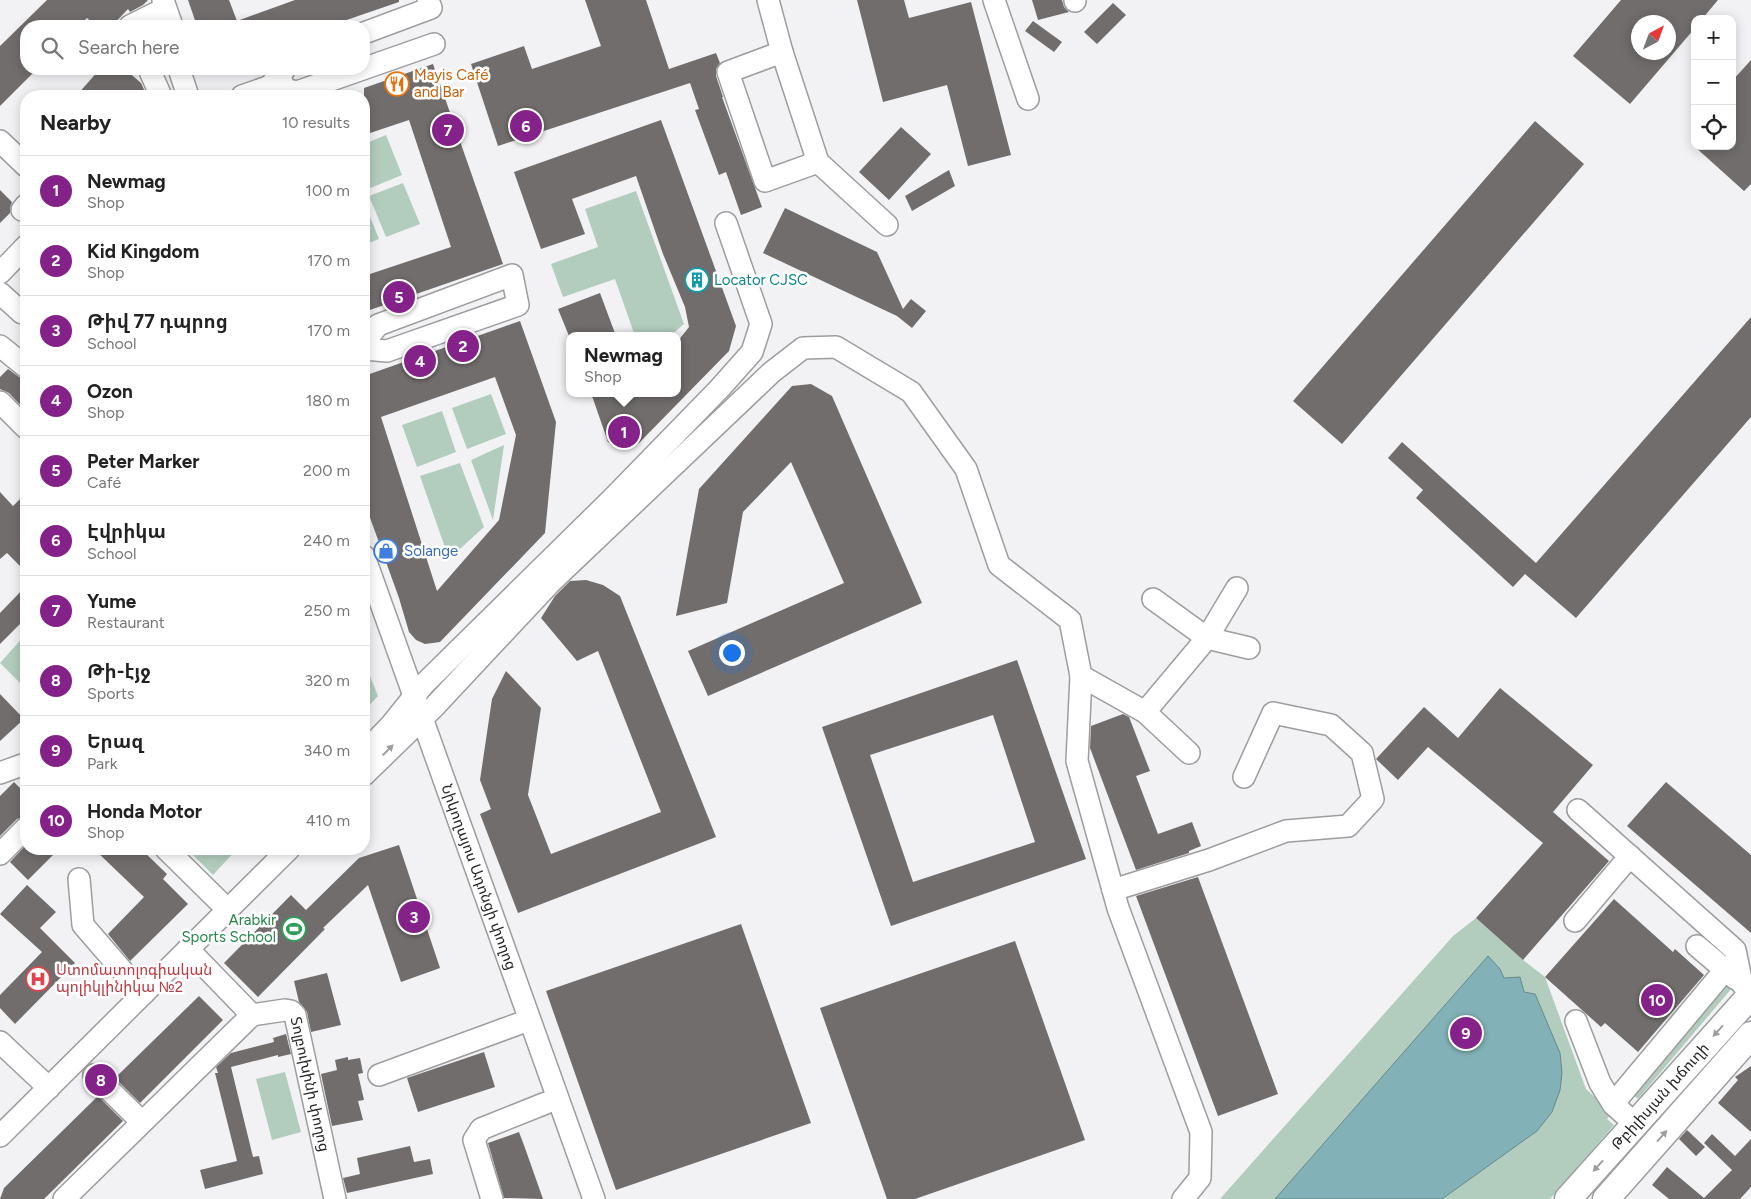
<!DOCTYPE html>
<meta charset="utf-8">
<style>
:root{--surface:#fff;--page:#f6f6f6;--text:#222;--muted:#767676;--line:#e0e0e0;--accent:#85228a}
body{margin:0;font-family:Figtree,"Noto Sans Armenian",sans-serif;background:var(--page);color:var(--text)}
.controls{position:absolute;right:15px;top:15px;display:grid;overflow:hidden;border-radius:10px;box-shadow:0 2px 12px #0003}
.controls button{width:45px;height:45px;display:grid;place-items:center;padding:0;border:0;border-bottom:1px solid var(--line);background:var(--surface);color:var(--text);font:25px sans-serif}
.compass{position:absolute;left:1631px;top:15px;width:45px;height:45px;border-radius:50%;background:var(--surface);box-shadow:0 2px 12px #0003;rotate:41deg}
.you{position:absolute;left:731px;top:652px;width:18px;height:18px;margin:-12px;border:4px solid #fff;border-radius:50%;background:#1a73e8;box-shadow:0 0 0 8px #1a73e833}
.badge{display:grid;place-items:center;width:32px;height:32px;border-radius:50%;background:var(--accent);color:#fff;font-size:16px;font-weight:700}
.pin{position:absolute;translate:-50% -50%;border:2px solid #fff;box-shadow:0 1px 5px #0006}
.popup{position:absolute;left:566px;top:332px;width:115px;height:65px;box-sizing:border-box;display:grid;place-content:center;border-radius:10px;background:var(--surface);filter:drop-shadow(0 1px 4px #0005);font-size:16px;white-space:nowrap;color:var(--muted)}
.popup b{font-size:19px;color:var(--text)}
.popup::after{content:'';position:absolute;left:50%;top:100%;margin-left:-10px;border:10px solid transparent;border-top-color:var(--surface)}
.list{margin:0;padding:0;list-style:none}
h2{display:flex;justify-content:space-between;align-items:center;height:65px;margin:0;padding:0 20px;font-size:21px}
h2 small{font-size:16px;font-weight:400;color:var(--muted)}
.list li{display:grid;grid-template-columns:32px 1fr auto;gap:15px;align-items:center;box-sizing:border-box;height:70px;padding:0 20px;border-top:1px solid var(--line)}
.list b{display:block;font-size:19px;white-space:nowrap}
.list p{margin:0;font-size:16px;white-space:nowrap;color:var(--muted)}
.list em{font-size:16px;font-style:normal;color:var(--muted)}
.icon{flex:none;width:28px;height:28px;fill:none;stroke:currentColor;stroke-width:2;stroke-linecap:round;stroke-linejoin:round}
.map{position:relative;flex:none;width:1751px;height:1199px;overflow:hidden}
.search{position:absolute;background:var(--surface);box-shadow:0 2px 12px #0003;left:20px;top:20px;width:350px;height:55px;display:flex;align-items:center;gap:12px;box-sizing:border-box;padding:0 18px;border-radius:20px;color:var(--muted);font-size:19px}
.panel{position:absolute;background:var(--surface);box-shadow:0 2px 12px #0003;left:20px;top:90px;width:350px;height:765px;border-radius:20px}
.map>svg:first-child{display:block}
</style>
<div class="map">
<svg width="1751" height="1199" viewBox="0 0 1751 1199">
<rect width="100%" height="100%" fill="#f2f2f5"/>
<!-- green -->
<path fill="#b2cdbe" d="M 386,135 L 402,175 L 368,189 L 364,177 L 364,144 Z
M 403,183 L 420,224 L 386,237 L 369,196 Z
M 636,191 L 684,324 L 670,336 L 635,336 L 615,279 L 563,297 L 551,264 L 598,247 L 585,209 Z
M 364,202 L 379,239 L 364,245 Z
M 491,394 L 506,434 L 467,449 L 452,408 Z
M 442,411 L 456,452 L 417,467 L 402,425 Z
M 504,445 L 493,520 L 471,460 Z
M 460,463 L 484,527 L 449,559 L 420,476 Z
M 26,634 L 26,689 L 0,663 Z
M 364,661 L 378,696 L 364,711 Z
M 187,849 L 237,849 L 213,875 Z
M 1476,918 L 1523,960 L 1545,977 L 1586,1089 L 1612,1113 L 1607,1119 L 1614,1125 L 1550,1199 L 1220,1199 L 1453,936 Z
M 1727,984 L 1732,988 L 1638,1099 L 1632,1094 Z
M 285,1072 L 301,1132 L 272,1140 L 256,1079 Z"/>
<!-- water -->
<path fill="#82b2b7" stroke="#67888c" d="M 1488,956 L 1500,969 L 1504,978 L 1520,977 L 1524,992 L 1535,994 L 1560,1053 L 1562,1073 L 1560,1090 L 1552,1112 L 1537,1131 L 1442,1199 L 1275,1199 Z"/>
<!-- building -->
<path fill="#706d6c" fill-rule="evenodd" d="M 47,0 L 148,0 L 143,5 L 130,12 L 128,9 L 112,26 L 96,26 L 87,18 L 79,26 L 26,26 L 26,69 L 37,69 L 0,106 L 0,46 Z
M 188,0 L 229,0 L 237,21 L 295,0 L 399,0 L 399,2 L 329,26 L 197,26 Z
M 585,0 L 646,0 L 669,69 L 716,53 L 720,63 L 716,69 L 716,76 L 723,97 L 722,97 L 762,207 L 741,215 L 726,172 L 719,175 L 695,110 L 699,109 L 690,83 L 498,146 L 471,64 L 524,46 L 532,69 L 601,46 Z
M 857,0 L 904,0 L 909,18 L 971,2 L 1011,155 L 968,166 L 947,85 L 883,102 Z
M 1032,0 L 1062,0 L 1064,7 L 1069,12 L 1038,20 Z
M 1621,0 L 1718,0 L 1702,19 L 1695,19 L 1695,28 L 1630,104 L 1573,56 ZM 1638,22 L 1668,22 L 1668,52 L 1638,52 Z
M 1113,3 L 1126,15 L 1097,44 L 1084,32 Z
M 1033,21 L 1062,42 L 1054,52 L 1025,31 Z
M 1751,60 L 1751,184 L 1744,191 L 1694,146 L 1732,146 L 1732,81 Z
M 433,64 L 503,264 L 364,312 L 364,276 L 451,247 L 409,120 L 364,135 L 364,88 Z
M 100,69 L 125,69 L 141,83 L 147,96 L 76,96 Z
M 661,120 L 736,326 L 729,351 L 639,443 L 624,448 L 608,442 L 591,393 L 678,393 L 678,341 L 689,327 L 685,307 L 663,254 L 636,176 L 572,199 L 585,234 L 541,249 L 514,172 Z
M 1535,121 L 1584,164 L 1342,444 L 1293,401 Z
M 901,127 L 931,154 L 889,200 L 859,172 Z
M 949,170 L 955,186 L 912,211 L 905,196 Z
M 0,190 L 12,202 L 10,208 L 10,213 L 0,223 Z
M 785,208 L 877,252 L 903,309 L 911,299 L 926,311 L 912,328 L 897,316 L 763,253 Z
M 600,293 L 616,336 L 569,336 L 558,309 Z
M 1751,317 L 1751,417 L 1576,618 L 1525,574 L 1513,587 L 1416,498 L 1423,490 L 1388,458 L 1402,442 L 1536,563 Z
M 520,321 L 556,422 L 545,533 L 440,642 L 425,644 L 416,640 L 409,632 L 399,598 L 364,501 L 364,376 ZM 495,377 L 516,435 L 499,520 L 437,591 L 381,417 Z
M 8,369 L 19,377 L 26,379 L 26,411 L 9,393 L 0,389 L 0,377 Z
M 811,384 L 832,396 L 922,603 L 708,696 L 688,651 L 844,583 L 791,462 L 743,512 L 727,603 L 676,616 L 699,489 L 792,386 Z
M 0,492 L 13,506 L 26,493 L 26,572 L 7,553 L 0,559 Z
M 586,580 L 603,585 L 620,596 L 716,837 L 518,913 L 480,814 L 491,809 L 480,780 L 492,699 L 506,671 L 541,708 L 528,795 L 551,854 L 661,812 L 598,651 L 577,661 L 541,618 L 555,596 L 570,581 Z
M 26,586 L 26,618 L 0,644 L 0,613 Z
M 1017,660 L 1086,859 L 891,926 L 822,727 ZM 993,715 L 1035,842 L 913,882 L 870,755 Z
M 1500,688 L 1593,765 L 1553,812 L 1609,861 L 1523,960 L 1476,918 L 1543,843 L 1428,747 L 1398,780 L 1376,759 L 1424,707 L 1458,738 Z
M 0,694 L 24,719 L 0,741 Z
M 1123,714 L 1129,717 L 1150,771 L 1136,776 L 1158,834 L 1192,822 L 1201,846 L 1189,851 L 1189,853 L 1136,870 L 1090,748 L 1091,726 Z
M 14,782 L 26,794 L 26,816 L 17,819 L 0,836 L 0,796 Z
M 1666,782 L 1751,855 L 1751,933 L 1627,826 Z
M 26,845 L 26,849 L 59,849 L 28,880 L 10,862 Z
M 399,845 L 440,968 L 401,982 L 368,885 L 323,928 L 325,929 L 258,997 L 224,963 L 291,895 L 306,910 L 359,858 Z
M 94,849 L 141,849 L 167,874 L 163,879 L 188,904 L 130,961 L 108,934 L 144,897 Z
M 1198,877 L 1278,1094 L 1218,1116 L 1136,896 Z
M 27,885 L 56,912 L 40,928 L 75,963 L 15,1024 L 0,1008 L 0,995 L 42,952 L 0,914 Z
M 1614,899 L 1673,952 L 1675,949 L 1704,975 L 1638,1052 L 1605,1023 L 1601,1027 L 1545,977 Z
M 741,924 L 811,1123 L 616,1190 L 546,991 Z
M 1015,941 L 1085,1140 L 915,1199 L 887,1199 L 820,1008 Z
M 327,973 L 341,1025 L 311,1032 L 307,1012 L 299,1002 L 294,981 Z
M 199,996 L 223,1020 L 140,1103 L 115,1078 Z
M 286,1034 L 291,1054 L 278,1057 L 278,1055 L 231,1067 L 253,1157 L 259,1156 L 263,1174 L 205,1189 L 200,1170 L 237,1161 L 215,1073 L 218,1073 L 216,1067 L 231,1053 L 274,1042 L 273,1038 Z
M 484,1052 L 495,1087 L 418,1112 L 407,1078 Z
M 348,1057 L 348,1060 L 360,1058 L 363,1073 L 358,1074 L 364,1100 L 358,1101 L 363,1120 L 332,1126 L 321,1074 L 337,1070 L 335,1060 Z
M 1751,1066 L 1751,1132 L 1718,1103 L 1738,1080 L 1735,1077 Z
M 98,1096 L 123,1121 L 44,1199 L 0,1199 L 4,1188 Z
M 1687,1130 L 1705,1147 L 1696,1156 L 1679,1139 Z
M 519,1132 L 525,1148 L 543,1199 L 504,1198 L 488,1143 Z
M 1712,1134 L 1735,1156 L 1751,1139 L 1751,1187 L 1740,1199 L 1669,1199 L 1652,1185 L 1667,1167 L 1704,1198 L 1732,1170 L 1704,1143 Z
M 410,1146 L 414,1162 L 430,1159 L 433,1174 L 347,1193 L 343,1178 L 360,1174 L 357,1158 Z"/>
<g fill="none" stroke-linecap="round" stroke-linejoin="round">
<!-- minor casing -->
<g stroke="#9d9da0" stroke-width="24">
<g id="minor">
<path d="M 163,0 L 172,26"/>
<path d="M 768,0 L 782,52 L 818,162 L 887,225"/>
<path d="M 994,0 L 1028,99"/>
<path d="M 1075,0 L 1075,1"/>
<path d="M 130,26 L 158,12"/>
<path d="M 364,33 L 431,8 L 428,0"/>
<path d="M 782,52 L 728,72 L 765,181 L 818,162"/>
<path d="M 149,69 L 161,96"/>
<path d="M 179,69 L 188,96"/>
<path d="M 285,69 L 270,86 L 297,92 L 434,44"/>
<path d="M 242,96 L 282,82"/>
<path d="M 0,141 L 26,166"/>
<path d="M 22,210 L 26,205"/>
<path d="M 0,273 L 26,246"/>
<path d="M 0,293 L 22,313 L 26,313"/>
<path d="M 364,343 L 378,325 L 512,275 L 518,305 L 387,351 L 364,349"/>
<path d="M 0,346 L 26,367"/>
<path d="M 0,402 L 26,428"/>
<path id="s1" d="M 364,556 L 594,1199"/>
<path d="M 1153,599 L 1207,638 L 1249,648"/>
<path d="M 1081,676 L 1145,712 L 1189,753"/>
<path d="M 1145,712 L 1207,638 L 1237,588"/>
<path d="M 364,753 L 391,725 L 424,684 L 613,498 L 720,388 L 752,352 L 761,324 L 726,223"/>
<path d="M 0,773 L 22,765 L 26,767"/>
<path d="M 364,775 L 433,708 L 550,583 L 772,372 L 803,348 L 836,347 L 911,392 L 966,469 L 999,565 L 1070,620 L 1081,676 L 1077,761 L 1118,908 L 1201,1132 L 1200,1178 L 1183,1199"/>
<path d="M 1578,810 L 1735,950 L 1742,984 L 1751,991"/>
<path d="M 166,849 L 228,910"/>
<path d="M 0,854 L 26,828"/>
<path d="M 79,879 L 83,925 L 127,976 L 144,993"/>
<path d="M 1113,890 L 1209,860 L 1286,831 L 1348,826 L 1373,799 L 1362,753 L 1331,725 L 1273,713 L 1244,777"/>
<path d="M 1575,921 L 1630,856"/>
<path d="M 1697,946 L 1736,979"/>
<path id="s2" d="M 188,949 L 252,1015 L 285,1010 L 291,1011 L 295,1015 L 335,1199"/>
<path d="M 1576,1021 L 1600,1083 L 1613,1104 L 1635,1124"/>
<path d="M 0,1042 L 49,1088"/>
<path d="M 94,1075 L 142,1122"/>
<path d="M 379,1075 L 518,1024"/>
<path d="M 1613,1104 L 1725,970"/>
<path d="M 0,1136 L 289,849"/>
<path d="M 64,1199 L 252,1015"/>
<path d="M 492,1199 L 474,1140 L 481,1129 L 546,1103"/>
</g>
</g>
<!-- major casing -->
<g stroke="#9d9da0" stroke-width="29">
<g id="major">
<path id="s3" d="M 1568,1199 L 1751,995"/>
<path d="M 1606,1199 L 1751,1035"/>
</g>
</g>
<!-- minor -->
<use href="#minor" stroke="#fff" stroke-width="21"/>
<!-- major -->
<use href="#major" stroke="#fff" stroke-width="26"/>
</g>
<!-- one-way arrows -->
<defs><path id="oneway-solid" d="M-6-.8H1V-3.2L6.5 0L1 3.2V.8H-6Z" transform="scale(1.25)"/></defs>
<g fill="#9e9e9e">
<use href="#oneway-solid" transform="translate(388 750) rotate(-45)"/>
<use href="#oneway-solid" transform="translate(1718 1031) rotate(132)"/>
<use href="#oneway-solid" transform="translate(1662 1136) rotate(-49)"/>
<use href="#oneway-solid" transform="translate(1598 1166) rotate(132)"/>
</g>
<!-- icons -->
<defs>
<g id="restaurant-ring" transform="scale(1.25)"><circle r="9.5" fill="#fff" stroke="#e8710a" stroke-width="1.5"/><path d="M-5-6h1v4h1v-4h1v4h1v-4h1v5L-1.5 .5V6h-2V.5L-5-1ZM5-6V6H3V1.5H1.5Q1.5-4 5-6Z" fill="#e8710a"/></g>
<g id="building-ring" transform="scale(1.25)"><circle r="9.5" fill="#fff" stroke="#0f9aa8" stroke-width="1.5"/><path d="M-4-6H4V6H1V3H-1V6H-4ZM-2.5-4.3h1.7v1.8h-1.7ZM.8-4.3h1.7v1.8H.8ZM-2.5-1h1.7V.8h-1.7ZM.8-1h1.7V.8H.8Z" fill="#0f9aa8"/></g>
<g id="shop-ring" transform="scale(1.25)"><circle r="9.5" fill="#fff" stroke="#3f7fe0" stroke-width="1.5"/><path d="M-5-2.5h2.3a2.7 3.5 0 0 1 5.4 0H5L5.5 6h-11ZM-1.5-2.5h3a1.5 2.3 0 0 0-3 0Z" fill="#3f7fe0"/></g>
<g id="stadium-ring" transform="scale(1.25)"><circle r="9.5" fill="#fff" stroke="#2e9e5b" stroke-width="1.5"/><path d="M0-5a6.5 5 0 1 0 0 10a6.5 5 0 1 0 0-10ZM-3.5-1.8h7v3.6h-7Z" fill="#2e9e5b"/></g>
<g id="hospital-ring" transform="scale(1.25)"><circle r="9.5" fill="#fff" stroke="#e0444e" stroke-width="1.5"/><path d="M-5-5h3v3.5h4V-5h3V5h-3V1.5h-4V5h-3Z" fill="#e0444e"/></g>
</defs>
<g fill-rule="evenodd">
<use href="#restaurant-ring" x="397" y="84"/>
<use href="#building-ring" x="697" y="280"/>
<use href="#shop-ring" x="386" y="551"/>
<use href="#stadium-ring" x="294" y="929"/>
<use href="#hospital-ring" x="38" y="979"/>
</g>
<g text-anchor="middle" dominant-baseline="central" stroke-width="5" stroke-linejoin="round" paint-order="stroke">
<!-- food labels -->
<g font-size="15" fill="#c56008" stroke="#fff" text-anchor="start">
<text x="414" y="75">Mayis Café<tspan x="414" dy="17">and Bar</tspan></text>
</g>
<!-- culture labels -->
<g font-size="15" fill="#0d838f" stroke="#fff" text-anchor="start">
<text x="714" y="280">Locator CJSC</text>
</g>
<!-- shop labels -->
<g font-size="15" fill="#366cbe" stroke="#fff" text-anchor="start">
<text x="404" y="551">Solange</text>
</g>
<!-- street labels -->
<g font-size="15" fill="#272728" stroke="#fff">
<text stroke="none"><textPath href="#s1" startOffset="341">Նիկողայոս Ադոնցի փողոց</textPath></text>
<text stroke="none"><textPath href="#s2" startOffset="208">Տոլբուխինի փողոց</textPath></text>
<text stroke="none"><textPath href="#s3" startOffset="138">Թբիլիսյան խճուղի</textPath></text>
</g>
<!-- leisure labels -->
<g font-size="15" fill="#27864d" stroke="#fff" text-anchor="end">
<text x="276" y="920">Arabkir<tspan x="276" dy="17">Sports School</tspan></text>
</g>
<!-- health labels -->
<g font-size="15" fill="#be3a42" stroke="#fff" text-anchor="start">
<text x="56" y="970">Ստոմատոլոգիական<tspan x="56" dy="17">պոլիկլինիկա №2</tspan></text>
</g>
</g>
</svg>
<div class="controls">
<button>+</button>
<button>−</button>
<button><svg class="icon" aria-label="locate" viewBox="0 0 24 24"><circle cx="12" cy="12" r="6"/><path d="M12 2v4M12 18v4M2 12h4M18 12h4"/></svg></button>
</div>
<svg class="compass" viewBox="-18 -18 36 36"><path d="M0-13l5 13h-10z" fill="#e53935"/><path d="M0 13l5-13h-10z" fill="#767676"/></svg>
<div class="you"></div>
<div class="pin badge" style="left:624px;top:432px">1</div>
<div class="popup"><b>Newmag</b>Shop</div>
<div class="pin badge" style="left:463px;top:346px">2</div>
<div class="pin badge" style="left:414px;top:917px">3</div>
<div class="pin badge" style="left:420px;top:361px">4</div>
<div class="pin badge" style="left:399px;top:297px">5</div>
<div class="pin badge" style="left:526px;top:126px">6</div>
<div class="pin badge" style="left:448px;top:130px">7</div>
<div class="pin badge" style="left:101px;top:1080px">8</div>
<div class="pin badge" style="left:1466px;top:1033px">9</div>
<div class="pin badge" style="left:1657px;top:1000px">10</div>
<div class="search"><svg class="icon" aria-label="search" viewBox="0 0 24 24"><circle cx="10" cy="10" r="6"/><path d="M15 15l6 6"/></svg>Search here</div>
<section class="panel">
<h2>Nearby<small>10 results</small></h2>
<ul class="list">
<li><span class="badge">1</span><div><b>Newmag</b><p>Shop</p></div><em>100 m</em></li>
<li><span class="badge">2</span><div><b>Kid Kingdom</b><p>Shop</p></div><em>170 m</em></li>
<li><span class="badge">3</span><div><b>Թիվ 77 դպրոց</b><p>School</p></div><em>170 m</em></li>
<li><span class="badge">4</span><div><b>Ozon</b><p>Shop</p></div><em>180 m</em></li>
<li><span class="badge">5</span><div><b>Peter Marker</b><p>Café</p></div><em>200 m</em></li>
<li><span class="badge">6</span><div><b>Էվրիկա</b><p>School</p></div><em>240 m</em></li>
<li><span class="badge">7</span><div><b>Yume</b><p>Restaurant</p></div><em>250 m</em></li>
<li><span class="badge">8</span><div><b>Թի-էյջ</b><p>Sports</p></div><em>320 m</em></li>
<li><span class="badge">9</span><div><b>Երազ</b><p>Park</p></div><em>340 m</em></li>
<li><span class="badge">10</span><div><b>Honda Motor</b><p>Shop</p></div><em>410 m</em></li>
</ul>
</section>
</div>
